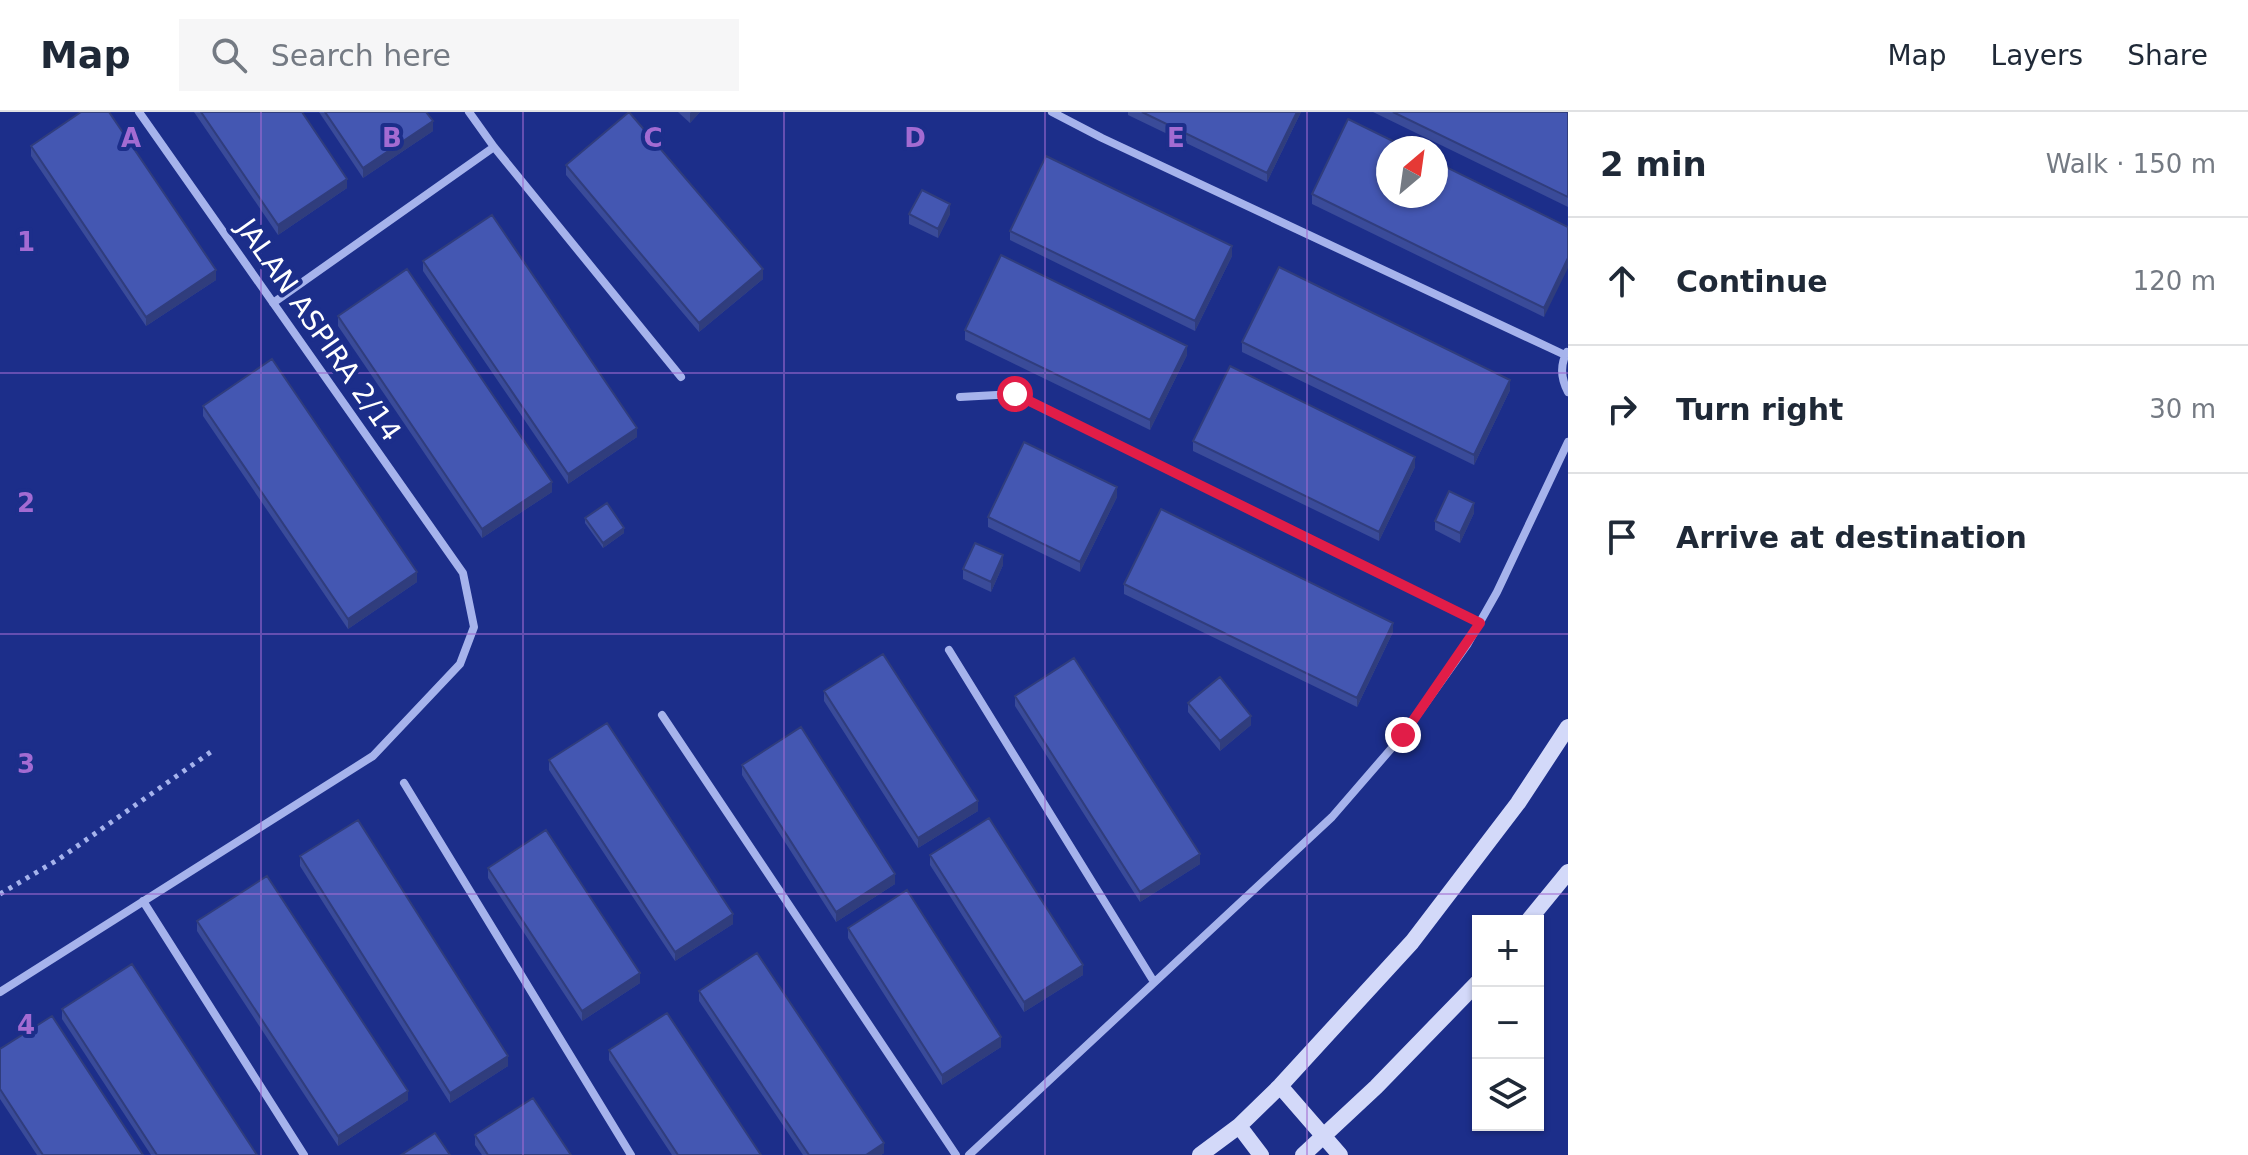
<!DOCTYPE html>
<meta charset="utf-8">
<style>
:root{--surface:#fff;--page:#f6f6f7;--text:#1f2937;--muted:#747a83;--line:#e0e1e3}
body{margin:0;font-family:"DejaVu Sans",sans-serif;background:var(--page);color:var(--text)}
.controls{position:absolute;right:24px;bottom:24px;display:grid;overflow:hidden;border-radius:0px;box-shadow:0 2px 6px #0004}
.controls button{width:72px;height:72px;display:grid;place-items:center;padding:0;border:0;border-bottom:2px solid var(--line);background:var(--surface);color:var(--text);font:40px sans-serif}
.compass{position:absolute;left:1376px;top:24px;width:72px;height:72px;border-radius:50%;background:var(--surface);box-shadow:0 2px 6px #0004;rotate:29deg}
.stop{position:absolute;width:24px;height:24px;margin:-18px;border:6px solid #e11d48;border-radius:50%;background:#fff}
.stop.end{background:#e11d48;border-color:#fff;box-shadow:0 2px 8px #0008}
.list{margin:0;padding:0;list-style:none}
h2{display:flex;justify-content:space-between;align-items:center;height:104px;margin:0;padding:0 32px;font-size:34px}
h2 small{font-size:26px;font-weight:400;color:var(--muted)}
.list li{display:grid;grid-template-columns:52px 1fr auto;gap:24px;align-items:center;box-sizing:border-box;height:128px;padding:0 32px;border-top:2px solid var(--line)}
.list b{display:block;font-size:30px;white-space:nowrap}
.list em{font-size:26px;font-style:normal;color:var(--muted)}
.icon{flex:none;width:44px;height:44px;fill:none;stroke:currentColor;stroke-width:2;stroke-linecap:round;stroke-linejoin:round}
.map{position:relative;flex:none;width:1568px;height:1043px;overflow:hidden}
header{display:flex;align-items:center;gap:48px;box-sizing:border-box;height:112px;padding:0 40px;background:var(--surface);border-bottom:2px solid var(--line)}
header strong{font-size:38px}
nav{display:flex;gap:44px;margin-inline-start:auto;font-size:28px}
.search{width:560px;height:72px;background:var(--page);display:flex;align-items:center;gap:20px;box-sizing:border-box;padding:0 28px;border-radius:0px;color:var(--muted);font-size:30px}
main{display:flex}
aside{flex:1;background:var(--surface)}
.map>svg:first-child{display:block}
</style>
<header>
<strong>Map</strong>
<div class="search"><svg class="icon" aria-label="search" viewBox="0 0 24 24"><circle cx="10" cy="10" r="6"/><path d="M15 15l6 6"/></svg>Search here</div>
<nav><a>Map</a><a>Layers</a><a>Share</a></nav>
</header>
<main>
<div class="map">
<svg width="1568" height="1043" viewBox="0 0 1568 1043">
<rect width="100%" height="100%" fill="#1c2e8a"/>
<g fill="none" stroke-linecap="round" stroke-linejoin="round">
<!-- path -->
<path stroke="#a6b3ec" stroke-width="5" stroke-dasharray="4 6" stroke-linecap="butt" d="M 0,782 L 59,747 L 215,637"/>
<!-- street -->
<path stroke="#a6b3ec" stroke-width="8" d="M 469,0 L 494,35 L 681,265
M 1052,0 L 1102,26 L 1565,243
M 273,191 L 494,35
M 1567,240 C 1560,253 1561,267 1568,280
M 960,285 L 1015,282 L 1480,511
M 949,538 L 1154,870
M 662,603 L 956,1043
M 404,671 L 631,1043
M 143,789 L 304,1043
M 0,880 L 373,644 L 460,552 L 474,515 L 463,461 L 139,0
M 969,1043 L 1332,705 L 1403,623 L 1467,533 L 1497,480 L 1568,330"/>
<!-- secondary -->
<path stroke="#d3d9f9" stroke-width="16" d="M 1528,809 L 1568,760
M 1280,974 L 1340,1043
M 1239,1014 L 1261,1043
M 1200,1043 L 1239,1014 L 1280,974 L 1412,830 L 1518,691 L 1568,615
M 1303,1043 L 1376,975 L 1478,870"/>
</g>
<!-- wall -->
<path fill="#3a4b99" d="M 194,0 L 302,0 L 347,76 L 278,123 Z
M 319,0 L 426,0 L 433,19 L 363,66 Z
M 678,0 L 700,0 L 690,11 Z
M 1128,0 L 1301,0 L 1267,70 L 1128,3 Z
M 1373,0 L 1568,0 L 1568,95 Z
M 31,34 L 216,168 L 146,214 L 31,44 Z
M 566,53 L 763,167 L 699,220 L 566,63 Z
M 1312,82 L 1568,115 L 1544,205 L 1312,92 Z
M 909,102 L 950,102 L 938,126 L 909,112 Z
M 1010,119 L 1232,144 L 1195,219 L 1010,128 Z
M 423,149 L 637,325 L 568,372 L 423,159 Z
M 338,204 L 552,380 L 482,426 L 338,214 Z
M 965,218 L 1187,243 L 1150,318 L 965,228 Z
M 1242,230 L 1510,278 L 1474,353 L 1242,240 Z
M 203,294 L 417,470 L 348,517 L 203,304 Z
M 1193,329 L 1415,355 L 1379,429 L 1193,339 Z
M 1117,385 L 1080,460 L 988,415 L 988,405 Z
M 1474,401 L 1460,431 L 1435,418 L 1435,409 Z
M 585,406 L 624,421 L 603,436 L 585,411 Z
M 1003,453 L 991,480 L 963,467 L 963,457 Z
M 1124,472 L 1393,520 L 1357,595 L 1124,482 Z
M 824,579 L 978,699 L 918,736 L 824,589 Z
M 1015,584 L 1200,752 L 1140,790 L 1015,594 Z
M 1188,591 L 1251,613 L 1220,639 L 1188,600 Z
M 549,648 L 733,812 L 675,849 L 549,658 Z
M 742,653 L 895,772 L 836,810 L 742,663 Z
M 930,743 L 1083,863 L 1024,900 L 930,753 Z
M 300,744 L 508,954 L 450,991 L 300,754 Z
M 488,756 L 640,871 L 582,909 L 488,766 Z
M 197,809 L 408,988 L 338,1034 L 197,819 Z
M 848,816 L 1001,935 L 942,973 L 848,826 Z
M 699,879 L 884,1041 L 881,1043 L 803,1043 L 699,889 Z
M 62,897 L 257,1043 L 151,1043 L 62,907 Z
M 0,937 L 143,1043 L 37,1043 L 0,987 Z
M 609,938 L 761,1043 L 672,1043 L 609,948 Z
M 475,1023 L 571,1043 L 482,1043 L 475,1033 Z"/>
<!-- shaded-wall -->
<path fill="#303d7d" d="M 691,0 L 700,0 L 690,11 L 690,1 Z
M 1297,0 L 1301,0 L 1267,70 L 1267,61 Z
M 433,9 L 433,19 L 363,66 L 363,56 Z
M 347,67 L 347,76 L 278,123 L 278,113 Z
M 950,92 L 950,102 L 938,126 L 938,117 Z
M 1232,134 L 1232,144 L 1195,219 L 1195,209 Z
M 1568,146 L 1568,156 L 1544,205 L 1544,196 Z
M 763,157 L 763,167 L 699,220 L 699,211 Z
M 216,158 L 216,168 L 146,214 L 146,205 Z
M 1187,234 L 1187,243 L 1150,318 L 1150,308 Z
M 1510,268 L 1510,278 L 1474,353 L 1474,343 Z
M 637,316 L 637,325 L 568,372 L 568,362 Z
M 1415,345 L 1415,355 L 1379,429 L 1379,420 Z
M 552,370 L 552,380 L 482,426 L 482,417 Z
M 1117,375 L 1117,385 L 1080,460 L 1080,450 Z
M 1474,391 L 1474,401 L 1460,431 L 1460,421 Z
M 624,416 L 624,421 L 603,436 L 603,431 Z
M 1003,443 L 1003,453 L 991,480 L 991,470 Z
M 417,460 L 417,470 L 348,517 L 348,507 Z
M 1393,511 L 1393,520 L 1357,595 L 1357,586 Z
M 1251,604 L 1251,613 L 1220,639 L 1220,629 Z
M 978,689 L 978,699 L 918,736 L 918,726 Z
M 1200,742 L 1200,752 L 1140,790 L 1140,780 Z
M 895,762 L 895,772 L 836,810 L 836,800 Z
M 733,802 L 733,812 L 675,849 L 675,840 Z
M 1083,853 L 1083,863 L 1024,900 L 1024,890 Z
M 640,861 L 640,871 L 582,909 L 582,899 Z
M 1001,925 L 1001,935 L 942,973 L 942,963 Z
M 508,944 L 508,954 L 450,991 L 450,981 Z
M 408,979 L 408,988 L 338,1034 L 338,1024 Z
M 884,1031 L 884,1041 L 881,1043 L 866,1043 Z"/>
<!-- building -->
<path fill="#4457b2" stroke="#303d7d" stroke-width="2" d="M 81,0 L 109,0 L 216,158 L 146,205 L 31,34 Z
M 201,0 L 302,0 L 347,67 L 278,113 Z
M 325,0 L 426,0 L 433,9 L 363,56 Z
M 629,0 L 763,157 L 699,211 L 566,53 Z
M 1142,0 L 1297,0 L 1267,61 Z
M 1393,0 L 1568,0 L 1568,85 Z
M 1348,7 L 1407,36 L 1388,36 L 1388,84 L 1436,84 L 1436,50 L 1568,115 L 1568,146 L 1544,196 L 1312,82 Z
M 1046,44 L 1232,134 L 1195,209 L 1010,119 Z
M 922,78 L 950,92 L 938,117 L 909,102 Z
M 492,103 L 637,316 L 568,362 L 423,149 Z
M 1001,143 L 1187,234 L 1150,308 L 965,218 Z
M 1279,155 L 1510,268 L 1474,343 L 1242,230 Z
M 407,157 L 552,370 L 482,417 L 338,204 Z
M 272,247 L 417,460 L 348,507 L 203,294 Z
M 1230,254 L 1415,345 L 1379,420 L 1193,329 Z
M 1024,330 L 1117,375 L 1080,450 L 988,405 Z
M 1449,379 L 1474,391 L 1460,421 L 1435,409 Z
M 607,391 L 624,416 L 603,431 L 585,406 Z
M 1161,397 L 1393,511 L 1357,586 L 1124,472 Z
M 975,431 L 1003,443 L 991,470 L 963,457 Z
M 883,542 L 978,689 L 918,726 L 824,579 Z
M 1074,546 L 1200,742 L 1140,780 L 1015,584 Z
M 1220,565 L 1251,604 L 1220,629 L 1188,591 Z
M 607,611 L 733,802 L 675,840 L 549,648 Z
M 801,615 L 895,762 L 836,800 L 742,653 Z
M 989,706 L 1083,853 L 1024,890 L 930,743 Z
M 358,708 L 508,944 L 450,981 L 300,744 Z
M 546,718 L 640,861 L 582,899 L 488,756 Z
M 267,764 L 408,979 L 338,1024 L 197,809 Z
M 907,778 L 1001,925 L 942,963 L 848,816 Z
M 757,841 L 884,1031 L 866,1043 L 809,1043 L 699,879 Z
M 132,852 L 257,1043 L 157,1043 L 62,897 Z
M 667,901 L 761,1043 L 678,1043 L 609,938 Z
M 52,904 L 143,1043 L 43,1043 L 0,977 L 0,937 Z
M 533,986 L 571,1043 L 488,1043 L 475,1023 Z
M 435,1021 L 450,1043 L 401,1043 Z"/>
<g fill="none" stroke-linecap="round" stroke-linejoin="round">
<!-- route -->
<path stroke="#e11d48" stroke-width="10" d="M 1015,282 L 1480,511 L 1403,623"/>
</g>
<!-- grid -->
<path fill="none" stroke="#a36bd2" stroke-width="2" stroke-opacity="0.55" d="M 261,0 L 261,1043M 523,0 L 523,1043M 784,0 L 784,1043M 1045,0 L 1045,1043M 1307,0 L 1307,1043M 0,261 L 1568,261M 0,522 L 1568,522M 0,782 L 1568,782"/>
<g text-anchor="middle" dominant-baseline="central" stroke-width="8" stroke-linejoin="round" paint-order="stroke">
<!-- street labels -->
<g font-size="28" fill="#fff" stroke="#1c2e8a">
<text transform="translate(319 218) rotate(55)">JALAN ASPIRA 2/14</text>
</g>
</g>
<g font-size="26" text-anchor="middle" font-weight="bold" fill="#a36bd2" stroke="#1c2e8a" stroke-width="8" stroke-linejoin="round" paint-order="stroke">
<text x="131" y="35">A</text>
<text x="392" y="35">B</text>
<text x="653" y="35">C</text>
<text x="915" y="35">D</text>
<text x="1176" y="35">E</text>
<text x="26" y="139">1</text>
<text x="26" y="400">2</text>
<text x="26" y="661">3</text>
<text x="26" y="922">4</text>
</g>
</svg>
<div class="controls">
<button>+</button>
<button>−</button>
<button><svg class="icon" aria-label="layers" viewBox="0 0 24 24"><path d="M12 4l9 5-9 5-9-5zM3 14l9 5 9-5"/></svg></button>
</div>
<svg class="compass" viewBox="-18 -18 36 36"><path d="M0-13l5 13h-10z" fill="#e53935"/><path d="M0 13l5-13h-10z" fill="#747a83"/></svg>
<div class="stop" style="left:1015px;top:282px"></div>
<div class="stop end" style="left:1403px;top:623px"></div>
</div>
<aside>
<h2>2 min<small>Walk · 150 m</small></h2>
<ul class="list">
<li><svg class="icon" aria-label="ahead" viewBox="0 0 24 24"><path d="M12 20V5M6 11l6-6 6 6"/></svg><div><b>Continue</b></div><em>120 m</em></li>
<li><svg class="icon" aria-label="right" viewBox="0 0 24 24"><path d="M7 20v-9h11M14 6l5 5-5 5"/></svg><div><b>Turn right</b></div><em>30 m</em></li>
<li><svg class="icon" aria-label="arrive" viewBox="0 0 24 24"><path d="M6 21V4h12l-3 4 3 4H6"/></svg><div><b>Arrive at destination</b></div></li>
</ul>
</aside>
</main>
